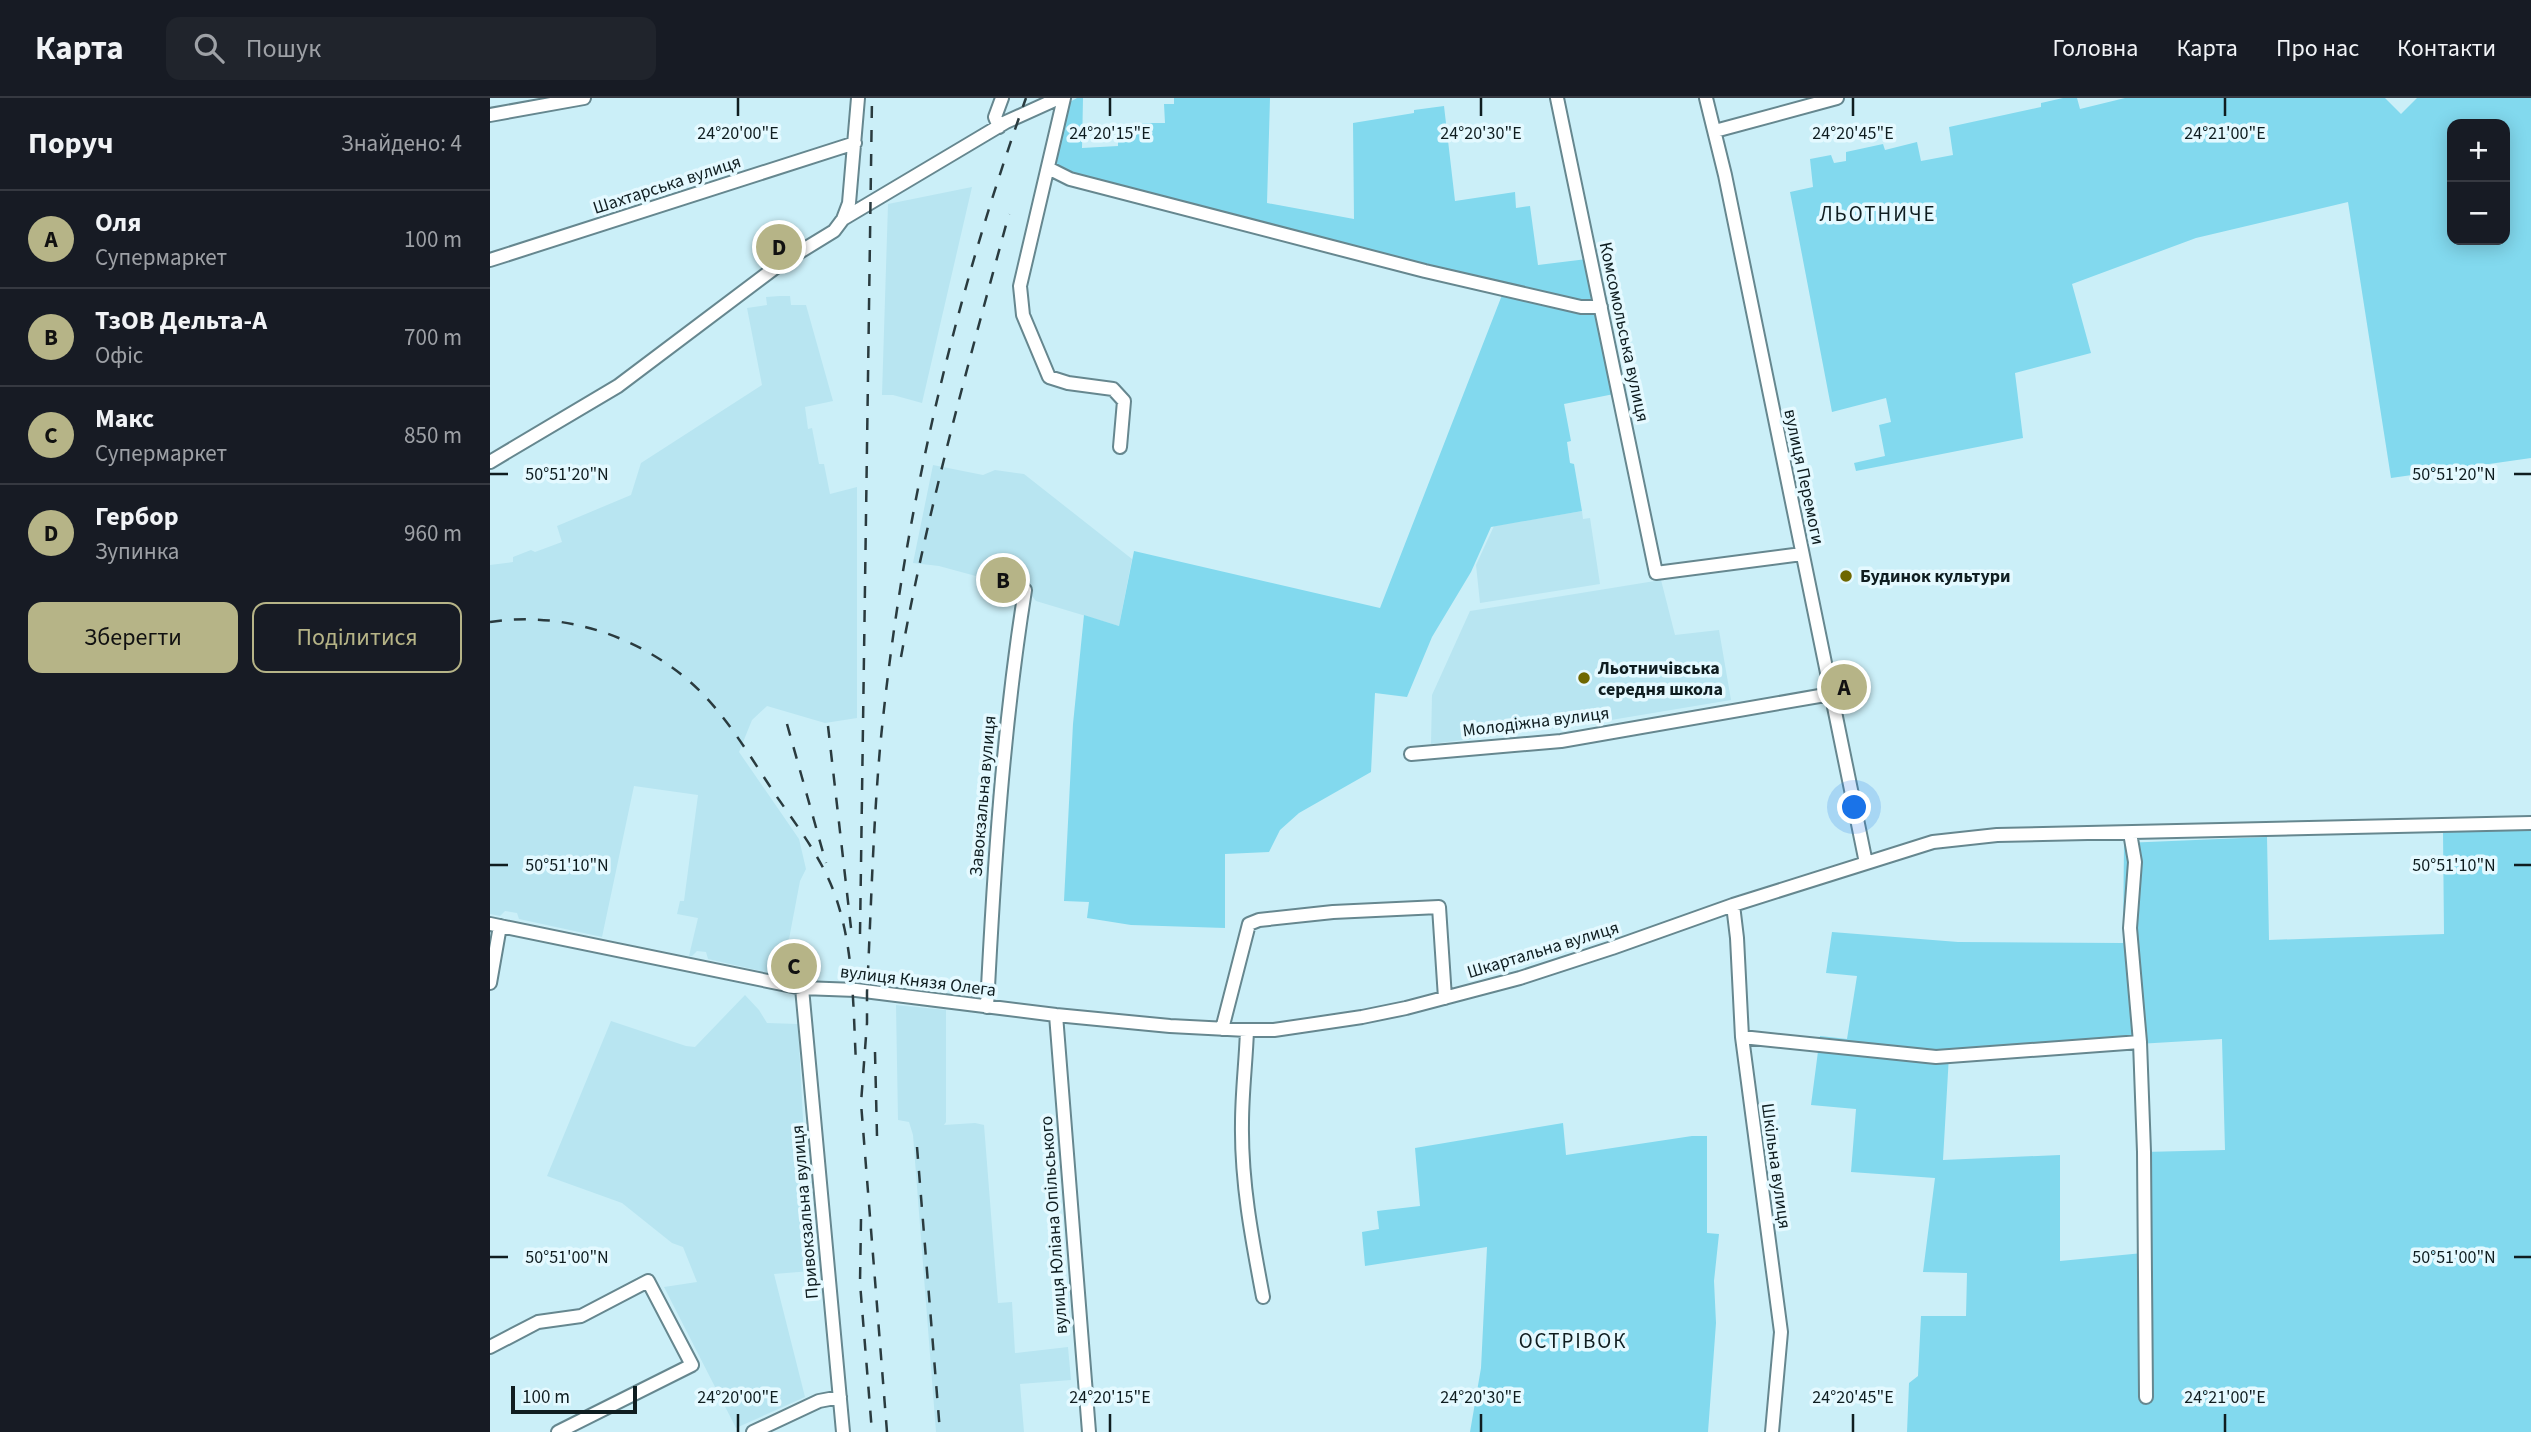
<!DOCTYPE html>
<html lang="uk">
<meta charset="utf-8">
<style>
:root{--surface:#171b24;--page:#20242c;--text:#f1f3f6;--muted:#9ea1a6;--line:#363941;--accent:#b6b487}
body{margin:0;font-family:"Source Sans 3",sans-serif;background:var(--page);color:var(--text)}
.controls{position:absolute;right:21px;top:21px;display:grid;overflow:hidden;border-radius:14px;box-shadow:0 4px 18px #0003}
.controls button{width:63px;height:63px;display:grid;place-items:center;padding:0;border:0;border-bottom:2px solid var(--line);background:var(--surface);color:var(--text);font:35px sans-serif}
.scale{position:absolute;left:21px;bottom:18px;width:126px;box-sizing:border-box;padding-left:7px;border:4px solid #0f1d20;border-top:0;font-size:19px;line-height:24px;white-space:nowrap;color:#0f1d20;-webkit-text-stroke:5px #e4f9ff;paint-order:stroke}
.you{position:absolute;left:1365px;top:710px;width:24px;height:24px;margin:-18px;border:5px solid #fff;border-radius:50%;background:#1a73e8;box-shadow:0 0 0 10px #1a73e833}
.badge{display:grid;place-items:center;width:46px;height:46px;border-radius:50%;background:var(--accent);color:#111;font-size:23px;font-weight:700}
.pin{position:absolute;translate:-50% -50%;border:4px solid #fff;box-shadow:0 2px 7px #0006}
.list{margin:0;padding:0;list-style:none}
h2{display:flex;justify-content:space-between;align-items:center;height:91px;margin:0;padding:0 28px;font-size:30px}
h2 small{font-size:23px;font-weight:400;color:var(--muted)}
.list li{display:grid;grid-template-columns:46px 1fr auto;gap:21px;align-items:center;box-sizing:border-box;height:98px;padding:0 28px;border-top:2px solid var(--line)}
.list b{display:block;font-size:26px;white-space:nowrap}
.list p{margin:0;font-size:23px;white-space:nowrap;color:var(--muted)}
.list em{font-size:23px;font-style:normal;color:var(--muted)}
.actions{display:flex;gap:14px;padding:21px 28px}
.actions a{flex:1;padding:16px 0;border:2px solid var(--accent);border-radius:14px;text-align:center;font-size:24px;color:var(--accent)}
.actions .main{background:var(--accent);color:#111}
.icon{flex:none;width:38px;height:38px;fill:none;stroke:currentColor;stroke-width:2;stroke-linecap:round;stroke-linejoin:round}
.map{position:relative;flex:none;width:2041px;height:1334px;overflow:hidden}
header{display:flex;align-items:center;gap:42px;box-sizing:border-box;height:98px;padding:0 35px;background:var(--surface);border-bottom:2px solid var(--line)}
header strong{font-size:33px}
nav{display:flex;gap:38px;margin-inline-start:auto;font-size:24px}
.search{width:490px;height:63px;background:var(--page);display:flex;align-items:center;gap:18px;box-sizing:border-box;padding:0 24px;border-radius:14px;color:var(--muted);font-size:26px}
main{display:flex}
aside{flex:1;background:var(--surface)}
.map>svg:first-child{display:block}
</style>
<header>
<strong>Карта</strong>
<div class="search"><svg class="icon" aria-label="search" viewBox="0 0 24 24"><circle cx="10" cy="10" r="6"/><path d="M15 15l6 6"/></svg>Пошук</div>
<nav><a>Головна</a><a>Карта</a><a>Про нас</a><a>Контакти</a></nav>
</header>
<main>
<aside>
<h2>Поруч<small>Знайдено: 4</small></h2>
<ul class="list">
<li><span class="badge">A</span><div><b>Оля</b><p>Супермаркет</p></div><em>100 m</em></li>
<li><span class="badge">B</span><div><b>ТзОВ Дельта-А</b><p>Офіс</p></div><em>700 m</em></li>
<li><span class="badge">C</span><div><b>Макс</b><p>Супермаркет</p></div><em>850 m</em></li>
<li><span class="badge">D</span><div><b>Гербор</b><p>Зупинка</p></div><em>960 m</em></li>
</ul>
<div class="actions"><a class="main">Зберегти</a><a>Поділитися</a></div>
</aside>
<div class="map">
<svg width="2041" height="1334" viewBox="0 0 2041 1334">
<rect width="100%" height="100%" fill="#cbeff8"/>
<!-- built -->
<path fill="#b8e5f1" d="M 482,89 L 432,305 L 403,297 L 392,297 L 398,106 Z
M 290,198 L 300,198 L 301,207 L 316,207 L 343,303 L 315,309 L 318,331 L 322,330 L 329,366 L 334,366 L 340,396 L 367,389 L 367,620 L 335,625 L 277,608 L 262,622 L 249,654 L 309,741 L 316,771 L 310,783 L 292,878 L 218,861 L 216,854 L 207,853 L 202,858 L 199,858 L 208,820 L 187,816 L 190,803 L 194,803 L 208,697 L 144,688 L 112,839 L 29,821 L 27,815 L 15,813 L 10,818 L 0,816 L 0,467 L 23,464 L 23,459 L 41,452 L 45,454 L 72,444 L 67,428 L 141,397 L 151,365 L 272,287 L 257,210 L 277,207 L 276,199 Z
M 443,367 L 493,377 L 505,372 L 534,376 L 642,461 L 629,528 L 546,503 L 537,492 L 449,468 L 423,465 Z
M 1092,413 L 1093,421 L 1100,420 L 1110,486 L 990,505 L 986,467 L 1004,428 Z
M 1171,482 L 1185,537 L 1229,532 L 1241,602 L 1091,627 L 941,646 L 942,597 L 980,513 Z
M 255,897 L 269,912 L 277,925 L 308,926 L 321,1173 L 284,1176 L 315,1299 L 246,1330 L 174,1189 L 207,1184 L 193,1149 L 182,1145 L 132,1105 L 57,1078 L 121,923 L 196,948 L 205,949 Z
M 406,907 L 456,912 L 456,1024 L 454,1027 L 485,1025 L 494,1027 L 508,1205 L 522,1204 L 525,1255 L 578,1249 L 581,1282 L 530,1286 L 534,1334 L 446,1334 L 423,1037 L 419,1024 L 408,1022 Z"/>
<!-- green -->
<path fill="#82d9ee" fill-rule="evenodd" d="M 587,0 L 593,0 L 592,50 L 628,48 L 628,39 L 647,37 L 647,25 L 675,25 L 674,6 L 684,6 L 684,0 L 780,0 L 777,105 L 864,121 L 863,25 L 924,15 L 924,12 L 954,8 L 965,103 L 1025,94 L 1026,110 L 1040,108 L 1048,167 L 1097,161 L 1124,296 L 1074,306 L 1081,343 L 1077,344 L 1080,365 L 1084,366 L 1092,413 L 1001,429 L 981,474 L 942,539 L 917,599 L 885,595 L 881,674 L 809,715 L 790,732 L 779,754 L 735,756 L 735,830 L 641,827 L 597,820 L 599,804 L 574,803 L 583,626 L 594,517 L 629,528 L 644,453 L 890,510 L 1014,192 L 563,72 L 576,6 Z
M 1573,0 L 1587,0 L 1590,11 L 1635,0 L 1895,0 L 1911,16 L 1927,0 L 2041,0 L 2041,360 L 1901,380 L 1858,104 L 1706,140 L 1582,186 L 1601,255 L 1525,275 L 1533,340 L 1366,373 L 1364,365 L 1395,358 L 1389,327 L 1401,324 L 1396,300 L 1342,314 L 1300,94 L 1323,89 L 1320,61 L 1341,57 L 1344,65 L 1356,63 L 1356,54 L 1393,46 L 1395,52 L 1427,44 L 1431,63 L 1463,57 L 1459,29 L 1551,9 L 1551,5 ZM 1962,26 L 2015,26 L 2015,142 L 1962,142 Z
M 2041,732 L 2041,1334 L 1417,1334 L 1419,1285 L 1428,1278 L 1431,1218 L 1476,1218 L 1477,1175 L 1433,1174 L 1445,1080 L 1361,1074 L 1366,1011 L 1321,1007 L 1330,938 L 1357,941 L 1367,878 L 1336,875 L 1342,834 L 1468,844 L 1633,845 L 1634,745 L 1777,739 L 1779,842 L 1954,836 L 1953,734 ZM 1732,941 L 1735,1052 L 1654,1054 L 1653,1155 L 1570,1163 L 1570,1057 L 1453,1062 L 1459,957 Z
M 1073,1025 L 1076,1057 L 1202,1038 L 1217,1038 L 1217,1135 L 1229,1136 L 1224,1183 L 1226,1225 L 1218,1334 L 980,1334 L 991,1270 L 997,1149 L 875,1168 L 872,1134 L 889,1131 L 887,1113 L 930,1108 L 925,1050 Z"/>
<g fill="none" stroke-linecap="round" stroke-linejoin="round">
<!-- minor casing -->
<g stroke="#66878f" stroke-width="16">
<path id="minor" d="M 574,0 L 530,188 L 533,217 L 559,279 L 578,285 L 623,291 L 634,303 L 630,349
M 1067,0 L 1166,475 L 1312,456
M 1216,0 L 1235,77 L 1376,765
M 0,17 L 94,0
M 509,29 L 505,19 L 512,0
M 1225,33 L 1347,0
M 558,70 L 580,81 L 935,173 L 1091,209 L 1111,209
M 353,121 L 359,105 L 368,0
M 0,162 L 365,45
M 0,364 L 128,288 L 290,166 L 344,133 L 353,121 L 516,24 L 569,0
M 921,656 L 1071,643 L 1341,596
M 1640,735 L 1645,764 L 1640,830 L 1650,944 L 1654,1054 L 1656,1299
M 1243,807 L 1247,840 L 1252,939 L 1291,1234 L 1282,1334
M 0,826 L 312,890 L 366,892 L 566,917 L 680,928 L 757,932 L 784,932 L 872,919 L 916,910 L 1030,880 L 1122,850 L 1243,807 L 1443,744 L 1507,737 L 2041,725
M 0,885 L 10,828
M 312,890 L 353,1334
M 497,909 C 504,769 513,630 535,492
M 566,917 L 599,1334
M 732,931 L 759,826 L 769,822 L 843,814 L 949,809 L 955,900
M 757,932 C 756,963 752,994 752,1025 C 751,1084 762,1141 773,1199
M 1252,939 L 1446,959 L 1650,944
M 0,1249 L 48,1224 L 91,1218 L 158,1183 L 202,1267 L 68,1334
M 263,1334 L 329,1303 L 350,1299"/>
</g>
<!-- minor -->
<use href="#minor" stroke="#fff" stroke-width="12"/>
<!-- rail -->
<path stroke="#2a3b3f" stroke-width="2.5" stroke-dasharray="12 12" stroke-linecap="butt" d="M 0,524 C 70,513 144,536 198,582 C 234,613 259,657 285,696 C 307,728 332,760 345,797 C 364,850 363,908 366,965
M 411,559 C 438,410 479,263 519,116
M 297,626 L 336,765
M 338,628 L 361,830
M 370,836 L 382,0
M 385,954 L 387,1038
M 427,1049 L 450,1334
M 371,1121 L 370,1185 L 382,1334
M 397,1334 L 371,1005 L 377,925 L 377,894 C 381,813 383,731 390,650 C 411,429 461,210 536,0"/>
</g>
<!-- ticks -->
<path fill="none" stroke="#0f1d20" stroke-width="2.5" d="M 248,0 L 248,18M 620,0 L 620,18M 991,0 L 991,18M 1363,0 L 1363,18M 1735,0 L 1735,18M 0,376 L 18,376M 2024,376 L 2041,376M 0,767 L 18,767M 2024,767 L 2041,767M 0,1159 L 18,1159M 2024,1159 L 2041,1159M 248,1316 L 248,1334M 620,1316 L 620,1334M 991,1316 L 991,1334M 1363,1316 L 1363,1334M 1735,1316 L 1735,1334"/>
<!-- markers -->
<g fill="#6e6700" stroke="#e4f9ff" stroke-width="2.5">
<circle cx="1356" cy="478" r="7"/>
<circle cx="1094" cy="580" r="7"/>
</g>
<g text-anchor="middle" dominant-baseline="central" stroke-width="7" stroke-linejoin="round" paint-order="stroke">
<!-- street labels -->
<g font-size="18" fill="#0f1d20" stroke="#e4f9ff">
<text transform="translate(177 87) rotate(-18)">Шахтарська вулиця</text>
<text transform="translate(1134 234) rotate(78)">Комсомольська вулиця</text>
<text transform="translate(1314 379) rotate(78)">вулиця Перемоги</text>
<text transform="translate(1046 624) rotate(-7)">Молодіжна вулиця</text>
<text transform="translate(493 698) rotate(-85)">Завокзальна вулиця</text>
<text transform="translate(1053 852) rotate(-17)">Шкартальна вулиця</text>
<text transform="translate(428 883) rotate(7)">вулиця Князя Олега</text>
<text transform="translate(1286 1068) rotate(82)">Шкільна вулиця</text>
<text transform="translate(315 1114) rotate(-95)">Привокзальна вулиця</text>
<text transform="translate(564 1127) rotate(-94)">вулиця Юліана Опільського</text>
</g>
<!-- poi labels -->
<g font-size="18" font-weight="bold" fill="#0f1d20" stroke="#e4f9ff" text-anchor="start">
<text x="1370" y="478">Будинок культури</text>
<text x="1108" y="570">Льотничівська<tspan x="1108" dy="21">середня школа</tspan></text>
</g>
<!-- quarter labels -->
<g font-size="21" letter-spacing="2" fill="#0f1d20" stroke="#e4f9ff">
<text x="1388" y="116">ЛЬОТНИЧЕ</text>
<text x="1083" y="1243">ОСТРІВОК</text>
</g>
</g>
<g font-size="18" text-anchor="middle" fill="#0f1d20" stroke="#e4f9ff" stroke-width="7" stroke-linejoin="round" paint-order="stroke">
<text x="248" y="41">24°20'00"E</text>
<text x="620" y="41">24°20'15"E</text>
<text x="991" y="41">24°20'30"E</text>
<text x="1363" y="41">24°20'45"E</text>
<text x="1735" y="41">24°21'00"E</text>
<text x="77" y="382">50°51'20"N</text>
<text x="1964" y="382">50°51'20"N</text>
<text x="77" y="773">50°51'10"N</text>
<text x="1964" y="773">50°51'10"N</text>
<text x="77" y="1165">50°51'00"N</text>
<text x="1964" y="1165">50°51'00"N</text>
<text x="248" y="1305">24°20'00"E</text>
<text x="620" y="1305">24°20'15"E</text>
<text x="991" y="1305">24°20'30"E</text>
<text x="1363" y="1305">24°20'45"E</text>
<text x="1735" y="1305">24°21'00"E</text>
</g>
</svg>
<div class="controls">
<button>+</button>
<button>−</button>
</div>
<div class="scale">100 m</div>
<div class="you"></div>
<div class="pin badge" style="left:1354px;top:589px">A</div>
<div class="pin badge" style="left:513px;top:482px">B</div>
<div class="pin badge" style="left:304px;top:868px">C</div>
<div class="pin badge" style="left:289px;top:149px">D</div>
</div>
</main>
